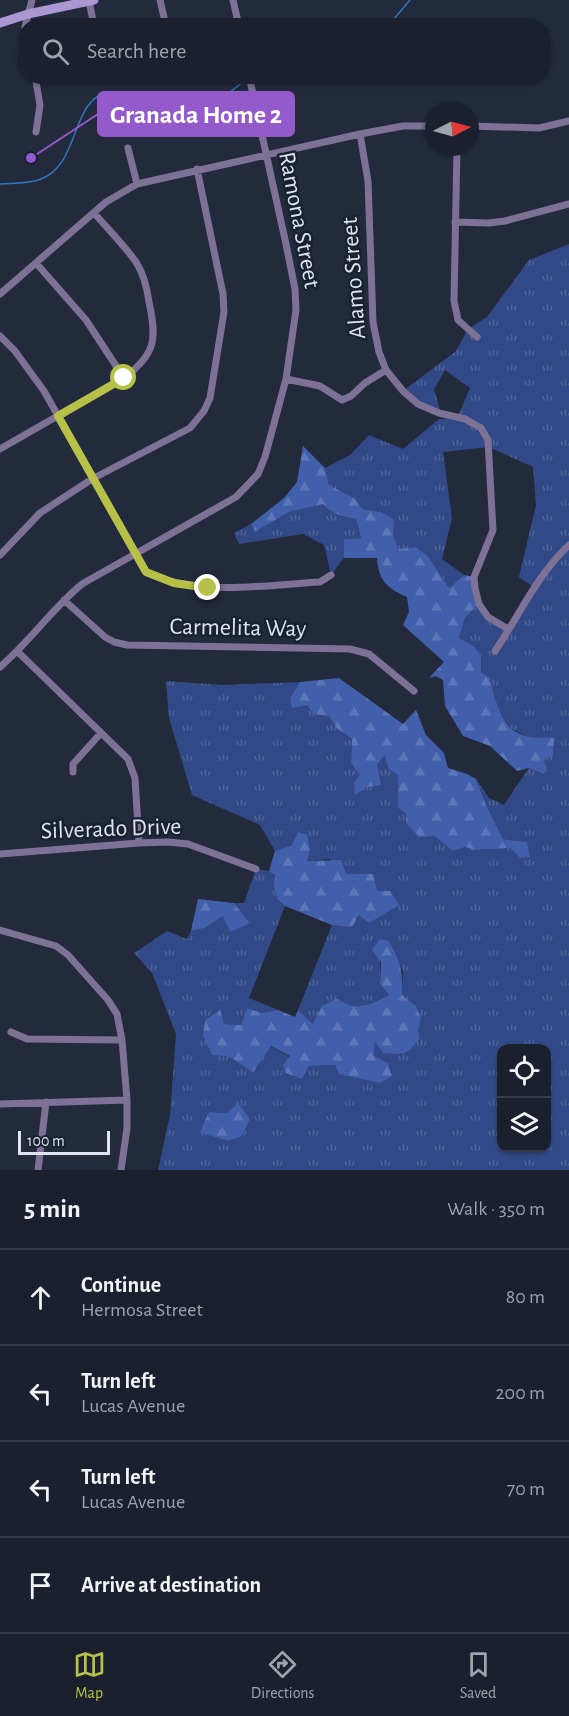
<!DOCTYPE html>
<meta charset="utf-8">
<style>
:root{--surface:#1a202d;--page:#232835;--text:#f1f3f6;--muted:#9fa3aa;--line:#383e49;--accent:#b7c148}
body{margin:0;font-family:"Alegreya Sans",sans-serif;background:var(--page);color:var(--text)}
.controls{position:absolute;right:18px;bottom:18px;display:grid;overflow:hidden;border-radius:12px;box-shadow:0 2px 4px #0004}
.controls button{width:54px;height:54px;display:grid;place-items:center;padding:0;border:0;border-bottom:2px solid var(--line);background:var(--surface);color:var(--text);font:30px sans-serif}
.compass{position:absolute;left:425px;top:102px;width:54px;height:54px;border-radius:50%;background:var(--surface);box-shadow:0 2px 4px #0004;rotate:84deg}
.scale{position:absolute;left:18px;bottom:15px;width:92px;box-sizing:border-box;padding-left:6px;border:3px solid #dfe4f0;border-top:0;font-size:16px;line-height:21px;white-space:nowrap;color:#dfe4f0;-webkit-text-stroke:4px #192132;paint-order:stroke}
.stop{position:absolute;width:18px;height:18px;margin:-14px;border:4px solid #b7c148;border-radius:50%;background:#fff}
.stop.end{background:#b7c148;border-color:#fff;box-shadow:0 2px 6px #0008}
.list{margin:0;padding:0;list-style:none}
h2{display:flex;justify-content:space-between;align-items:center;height:78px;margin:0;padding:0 24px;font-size:26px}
h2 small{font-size:20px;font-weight:400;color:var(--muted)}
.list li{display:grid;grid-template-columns:39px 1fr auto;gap:18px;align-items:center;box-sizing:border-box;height:96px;padding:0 24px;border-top:2px solid var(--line)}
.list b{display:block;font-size:22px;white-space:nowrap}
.list p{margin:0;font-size:20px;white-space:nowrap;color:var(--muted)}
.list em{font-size:20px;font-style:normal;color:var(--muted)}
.icon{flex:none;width:33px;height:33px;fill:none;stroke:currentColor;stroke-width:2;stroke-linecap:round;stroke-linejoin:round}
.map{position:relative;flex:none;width:569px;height:1170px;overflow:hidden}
.search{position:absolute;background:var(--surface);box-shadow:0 2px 4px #0004;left:18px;right:18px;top:18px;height:66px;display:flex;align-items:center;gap:15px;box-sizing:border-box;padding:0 21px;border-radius:24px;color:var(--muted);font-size:22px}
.sheet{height:462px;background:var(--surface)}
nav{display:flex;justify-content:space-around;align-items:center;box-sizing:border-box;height:84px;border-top:2px solid var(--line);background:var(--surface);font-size:16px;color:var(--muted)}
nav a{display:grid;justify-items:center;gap:3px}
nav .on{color:var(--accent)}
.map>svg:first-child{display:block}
</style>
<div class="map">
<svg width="569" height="1170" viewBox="0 0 569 1170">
<defs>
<pattern id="grass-tufts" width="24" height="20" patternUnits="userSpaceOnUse" patternTransform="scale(1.5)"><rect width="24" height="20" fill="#314986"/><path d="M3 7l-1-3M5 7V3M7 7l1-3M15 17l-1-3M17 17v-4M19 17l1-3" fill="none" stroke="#4e6397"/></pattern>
<pattern id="forest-firs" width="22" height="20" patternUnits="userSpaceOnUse" patternTransform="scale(1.5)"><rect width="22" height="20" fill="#425fac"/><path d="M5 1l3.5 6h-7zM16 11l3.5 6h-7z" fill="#5d76b8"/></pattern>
</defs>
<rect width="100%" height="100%" fill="#232a3c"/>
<!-- grass -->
<path fill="url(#grass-tufts)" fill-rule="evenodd" d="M 569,244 L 569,1170 L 158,1170 L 170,1115 L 176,1034 L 152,973 L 134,953 L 167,931 L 187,939 L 191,931 L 205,928 L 223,916 L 250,923 L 234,903 L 244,903 L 256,869 L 269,871 L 275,875 L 277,899 L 285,906 L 249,998 L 278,1010 L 262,1013 L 247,1008 L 241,1025 L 224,1024 L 219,1009 L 205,1020 L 203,1035 L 270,1046 L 290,1057 L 301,1079 L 309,1066 L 335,1065 L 363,1079 L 380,1083 L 374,1056 L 375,1040 L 418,1029 L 416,1006 L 402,995 L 403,971 L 388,940 L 380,939 L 380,984 L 389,995 L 364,1006 L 348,1007 L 313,1024 L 298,1010 L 332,925 L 352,926 L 377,891 L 346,874 L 329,859 L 306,861 L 292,845 L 275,851 L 260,825 L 192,795 L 169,718 L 166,681 L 222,685 L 300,682 L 290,698 L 307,705 L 313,714 L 329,716 L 337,729 L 352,739 L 351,763 L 360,775 L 356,794 C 371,786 374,768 384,754 L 398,775 L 398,808 L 453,851 L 465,847 L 476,850 L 510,848 L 520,858 L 527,842 L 503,839 L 486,805 L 476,779 L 489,798 L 504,805 L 529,768 L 542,774 L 525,736 L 511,728 L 499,712 L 490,678 L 481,672 L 472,645 L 459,638 L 465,618 L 479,604 L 488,617 L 508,628 L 535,588 L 519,577 L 536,505 L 533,467 L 489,447 L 443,452 L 452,518 L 442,559 L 464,575 L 449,588 L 428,556 L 416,547 L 398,549 L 381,512 L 363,509 L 354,498 L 329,485 L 325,468 L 350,455 L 369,435 L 403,449 L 439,419 L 457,418 L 470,388 L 445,370 L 434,389 L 440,410 L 418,404 L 403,391 L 456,351 L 468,329 L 487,317 L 529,260 ZM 502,1048 L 546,1048 L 546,1148 L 502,1148 ZM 209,1112 L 227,1113 L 228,1141 L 217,1137 Z
M 324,503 C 333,514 342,517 356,519 L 361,538 L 344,539 L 344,558 L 331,575 L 324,545 L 303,534 L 239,544 L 234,533 L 251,524 L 255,532 L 289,512 Z"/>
<!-- forest -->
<path fill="url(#forest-firs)" d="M 303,446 L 325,468 L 329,485 L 354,498 L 363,509 L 381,512 L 394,520 L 393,536 L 398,549 L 416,547 L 428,556 L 449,588 L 464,575 L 474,577 L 479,604 L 465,618 L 459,638 L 472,645 L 481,655 L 481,672 L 490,678 C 496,700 500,729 525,736 C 533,739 545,737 554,738 L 553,756 L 544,760 L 547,770 L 543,774 L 529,768 L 517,771 L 490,746 L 463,736 L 445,706 L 443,680 L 436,676 L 429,678 L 444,662 L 403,625 L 409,612 L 407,597 C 388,589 378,580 377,558 L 344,558 L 344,539 L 361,538 L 356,519 C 342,517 333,514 323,504 L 289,512 L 255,532 L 251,524 L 284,498 L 297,482 Z
M 339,678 L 403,724 L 416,710 L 426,735 L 444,753 L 448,768 L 467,774 L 476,779 L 486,805 L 503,839 L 527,842 L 530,857 L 520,858 L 510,848 L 475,850 L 465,847 L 453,851 L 434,836 L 419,837 L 406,823 L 406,814 L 398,808 L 398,775 L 389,769 L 384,755 L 377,765 L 381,785 L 367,787 L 355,795 L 354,782 L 360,775 L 351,763 L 352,739 L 337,729 L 329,716 L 313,714 L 307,705 L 292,708 L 290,698 L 300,682 Z
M 298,832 L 307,835 L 310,849 L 307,861 L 341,860 L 346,874 L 373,874 L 377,891 L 390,891 L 399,905 L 369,923 L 359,915 L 352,927 L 332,925 L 285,906 L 277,899 L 274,887 L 275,875 L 269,871 L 275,851 L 292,845 Z
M 198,899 L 234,903 L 250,923 L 230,932 L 223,916 L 205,928 L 191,931 Z
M 380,939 L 388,940 C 401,963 403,969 402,995 L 416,1006 L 421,1018 L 418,1029 L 419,1039 C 407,1055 403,1055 383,1053 L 375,1041 L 374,1056 L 388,1063 L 392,1076 L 380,1083 L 339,1074 L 335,1065 L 309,1066 L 302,1079 L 286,1073 L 283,1065 L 290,1056 L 271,1046 L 253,1072 L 228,1056 L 212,1055 L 203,1035 L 205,1020 L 220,1009 L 224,1024 L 241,1025 L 247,1008 L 262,1013 L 278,1010 L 295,1017 L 298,1010 L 313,1024 L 322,1006 L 337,999 C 357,1013 369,1004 389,995 L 380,984 L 381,962 L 372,950 Z
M 238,1103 L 250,1119 L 242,1136 L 228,1141 L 200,1132 L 209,1112 L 227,1113 Z"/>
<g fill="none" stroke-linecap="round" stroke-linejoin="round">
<!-- stream -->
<path stroke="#3076bb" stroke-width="1.5" d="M 388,26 L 410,0
M 253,78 L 258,76
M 0,184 C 13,183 29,184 41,179 C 79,165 71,103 105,93 C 132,85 142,115 161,121 C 170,124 184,120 193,117 C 211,110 226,94 242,83 L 248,80"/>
<!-- street -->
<path stroke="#7d7196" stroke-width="7" d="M 160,0 L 166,26
M 233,0 L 239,26
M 89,1 L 94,26
M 26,32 L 25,27 L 32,0
M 35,76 L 40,105 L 36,132
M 470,126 L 539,128 L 569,121
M 360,134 L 368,181 L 373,322 L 379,352 L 386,370 L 403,391 L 418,404 L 439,413 L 465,419 L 481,428 L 488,440 L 493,530 L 474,577 L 475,588 L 479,604 L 488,617 L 508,629
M 457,147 L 454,301 L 458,320 L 477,337
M 128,148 L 137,184
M 455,222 L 489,223 L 505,221 L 569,204
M 36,263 L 86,320 L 124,378
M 0,294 L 106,202 L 137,184 L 360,134 L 403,126 L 434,126
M 0,336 L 15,351 L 44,391 L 146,572 C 195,597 266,585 320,582 L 331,575
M 286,379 L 320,386 L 342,400 L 351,396 L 365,383 L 386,370
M 0,449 L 124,378 C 156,354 157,339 149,302 C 147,288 144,274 136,262 C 124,245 108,229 94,213
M 0,555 L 40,513 L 92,479 L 190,428 L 204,411 L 210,398 L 224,312 L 223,294 L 197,169
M 64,600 L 105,637 L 114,642 L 127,645 L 350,649 L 369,654 L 414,691
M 495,651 C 519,616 537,575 569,545
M 18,652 L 128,759 L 135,778 L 139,843
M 0,667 C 30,641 52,609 82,584 L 236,497 L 258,474 L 265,457 L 286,379 L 296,310 L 295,289 L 286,244 L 249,76
M 73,772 L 73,764 L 101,733
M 0,854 L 139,843 L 168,842 L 188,844 L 256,869
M 0,930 L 56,946 L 68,955 L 108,1000 L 117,1014 L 122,1040 L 127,1100 L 127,1128 L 121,1170
M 11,1032 L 27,1039 L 122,1040
M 0,1104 L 127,1100
M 38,1170 L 46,1102"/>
<!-- secondary -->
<path stroke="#ab98d3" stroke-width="9" d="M 0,23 L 28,14 L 94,0"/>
</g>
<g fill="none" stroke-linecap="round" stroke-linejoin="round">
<!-- route -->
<path stroke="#b7c148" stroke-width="8" d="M 124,378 L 58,416 L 146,572 L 174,583 L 208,588"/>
</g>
<g text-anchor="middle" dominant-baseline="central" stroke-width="5" stroke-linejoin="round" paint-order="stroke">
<!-- street labels -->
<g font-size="24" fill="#dfe4f0" stroke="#192132">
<text transform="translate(299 220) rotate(79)">Ramona Street</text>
<text transform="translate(354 278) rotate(-94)">Alamo Street</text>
<text transform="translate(238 628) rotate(1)">Carmelita Way</text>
<text transform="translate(111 829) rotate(-2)">Silverado Drive</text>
</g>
</g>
<!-- callouts -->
<path fill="none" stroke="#945acb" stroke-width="2" d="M31 158L98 114"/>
<circle fill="#945acb" stroke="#192132" stroke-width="2" cx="31" cy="158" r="6"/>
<rect fill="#945acb" stroke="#945acb" stroke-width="2" x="98" y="92" width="196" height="44" rx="6"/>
<g font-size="26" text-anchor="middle" font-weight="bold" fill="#fff">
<text x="196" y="123">Granada Home 2</text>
</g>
</svg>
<div class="controls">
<button><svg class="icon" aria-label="locate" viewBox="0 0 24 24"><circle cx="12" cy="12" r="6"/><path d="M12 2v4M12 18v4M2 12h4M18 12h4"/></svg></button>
<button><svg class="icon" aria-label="layers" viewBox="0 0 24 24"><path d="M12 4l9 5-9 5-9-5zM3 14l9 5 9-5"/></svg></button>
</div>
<svg class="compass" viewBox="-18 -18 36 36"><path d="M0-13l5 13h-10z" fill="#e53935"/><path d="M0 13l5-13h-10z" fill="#9fa3aa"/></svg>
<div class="scale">100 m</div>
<div class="stop" style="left:124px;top:378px"></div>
<div class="stop end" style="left:208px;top:588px"></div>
<div class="search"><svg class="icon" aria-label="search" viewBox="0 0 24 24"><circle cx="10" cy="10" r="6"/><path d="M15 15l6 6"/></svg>Search here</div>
</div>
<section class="sheet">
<h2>5 min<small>Walk · 350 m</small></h2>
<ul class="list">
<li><svg class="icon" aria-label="ahead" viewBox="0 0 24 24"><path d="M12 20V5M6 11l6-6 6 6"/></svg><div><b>Continue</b><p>Hermosa Street</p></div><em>80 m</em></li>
<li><svg class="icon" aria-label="left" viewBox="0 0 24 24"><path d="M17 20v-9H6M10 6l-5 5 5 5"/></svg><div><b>Turn left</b><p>Lucas Avenue</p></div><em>200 m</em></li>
<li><svg class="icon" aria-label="left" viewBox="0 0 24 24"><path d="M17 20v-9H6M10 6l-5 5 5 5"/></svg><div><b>Turn left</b><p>Lucas Avenue</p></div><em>70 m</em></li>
<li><svg class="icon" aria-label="arrive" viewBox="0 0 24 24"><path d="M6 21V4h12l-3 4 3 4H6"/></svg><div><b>Arrive at destination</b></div></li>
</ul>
</section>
<nav>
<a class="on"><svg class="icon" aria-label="map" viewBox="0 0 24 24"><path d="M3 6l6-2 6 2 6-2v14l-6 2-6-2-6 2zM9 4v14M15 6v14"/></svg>Map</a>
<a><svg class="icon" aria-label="directions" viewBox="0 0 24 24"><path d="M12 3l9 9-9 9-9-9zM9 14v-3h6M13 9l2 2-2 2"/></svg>Directions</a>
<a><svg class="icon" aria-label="saved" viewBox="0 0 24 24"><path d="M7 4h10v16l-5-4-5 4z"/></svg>Saved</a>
</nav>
